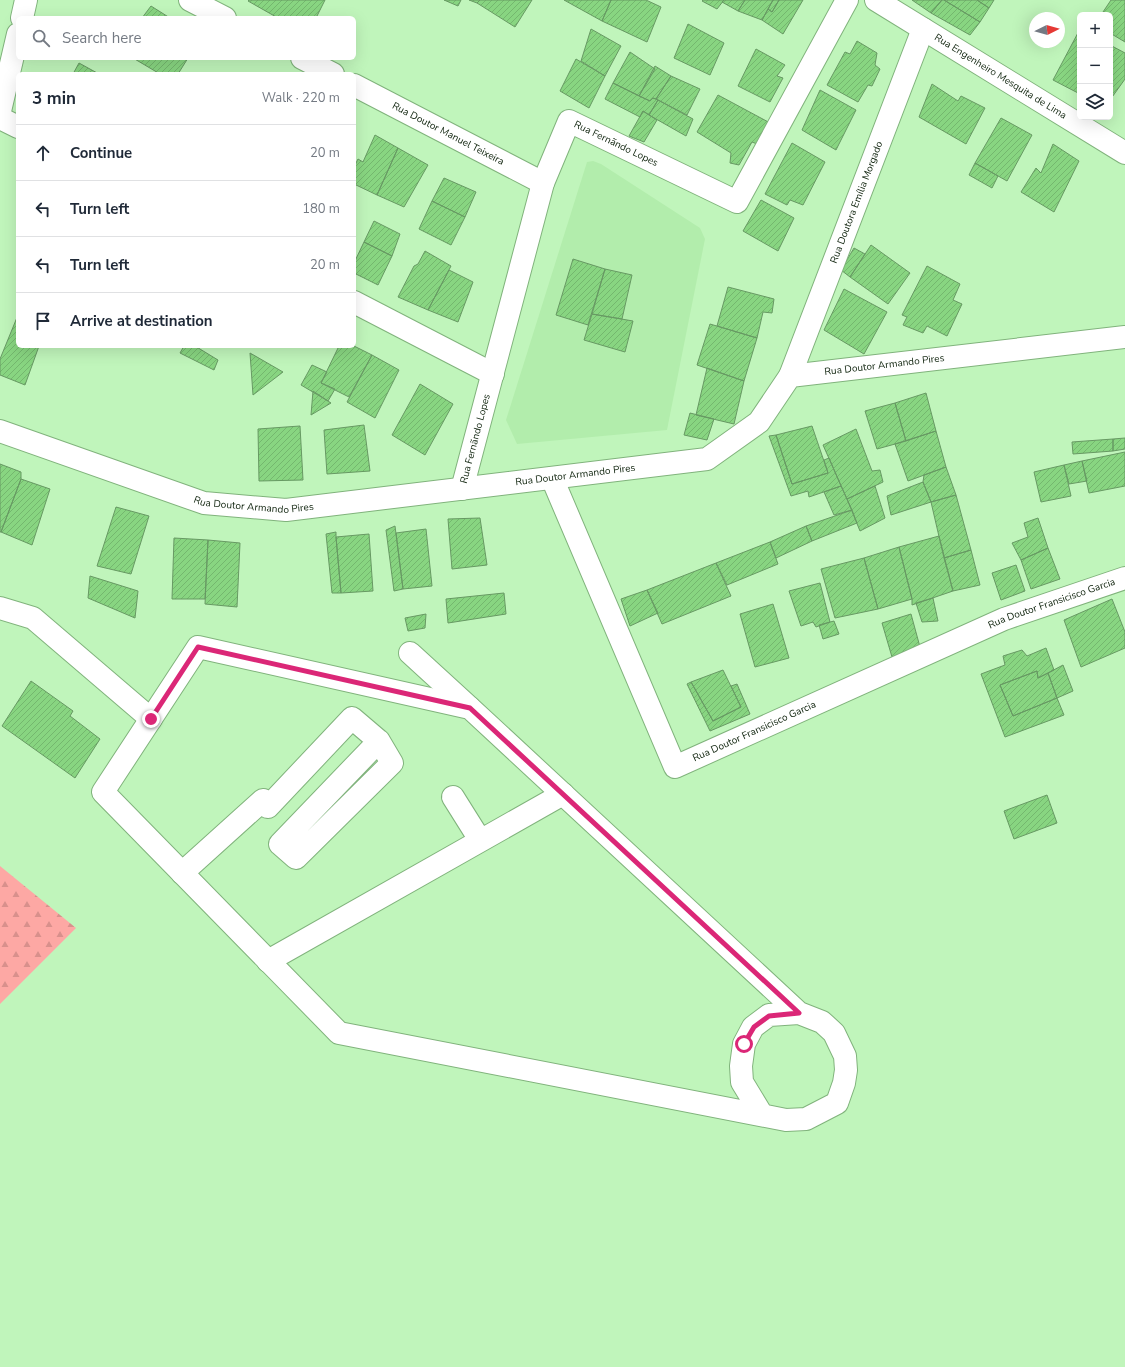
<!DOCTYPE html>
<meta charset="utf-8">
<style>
:root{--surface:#fff;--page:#f6f6f7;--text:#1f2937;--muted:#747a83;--line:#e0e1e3}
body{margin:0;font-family:"Nunito Sans",sans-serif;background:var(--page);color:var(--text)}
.controls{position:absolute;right:12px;top:12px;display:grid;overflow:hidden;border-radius:6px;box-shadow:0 4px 16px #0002}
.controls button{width:36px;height:36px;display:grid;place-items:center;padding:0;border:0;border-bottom:1px solid var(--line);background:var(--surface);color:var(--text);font:20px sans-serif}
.compass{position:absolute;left:1029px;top:12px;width:36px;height:36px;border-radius:50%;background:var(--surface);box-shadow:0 4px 16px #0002;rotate:85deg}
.stop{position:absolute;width:12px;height:12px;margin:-9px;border:3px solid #db2777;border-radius:50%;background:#fff}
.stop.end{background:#db2777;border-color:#fff;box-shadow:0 1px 4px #0008}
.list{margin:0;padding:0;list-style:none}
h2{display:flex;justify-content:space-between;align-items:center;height:52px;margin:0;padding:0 16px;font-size:17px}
h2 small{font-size:13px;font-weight:400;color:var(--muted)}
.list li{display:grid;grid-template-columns:26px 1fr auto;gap:12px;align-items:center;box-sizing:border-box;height:56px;padding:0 16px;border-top:1px solid var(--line)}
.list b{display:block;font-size:15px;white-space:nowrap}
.list em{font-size:13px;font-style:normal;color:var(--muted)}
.icon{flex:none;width:22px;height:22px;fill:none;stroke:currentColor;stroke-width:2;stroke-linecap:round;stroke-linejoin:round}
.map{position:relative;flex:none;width:1125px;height:1367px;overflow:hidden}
.search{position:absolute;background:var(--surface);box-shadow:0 4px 16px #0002;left:16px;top:16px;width:340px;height:44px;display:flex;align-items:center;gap:10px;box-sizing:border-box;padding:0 14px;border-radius:6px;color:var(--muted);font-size:15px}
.panel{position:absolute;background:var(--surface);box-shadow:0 4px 16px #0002;left:16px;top:72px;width:340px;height:276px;border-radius:6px}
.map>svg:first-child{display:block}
</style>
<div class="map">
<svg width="1125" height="1367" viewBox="0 0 1125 1367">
<defs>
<pattern id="forest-firs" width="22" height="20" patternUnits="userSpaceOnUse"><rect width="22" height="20" fill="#fda8a4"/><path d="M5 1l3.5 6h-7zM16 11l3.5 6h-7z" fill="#d8908c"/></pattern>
<pattern id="building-hatch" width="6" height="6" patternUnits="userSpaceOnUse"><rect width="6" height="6" fill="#88d581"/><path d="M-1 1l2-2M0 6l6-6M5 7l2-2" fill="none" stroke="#74b76e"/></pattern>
</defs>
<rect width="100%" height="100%" fill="#c0f5bb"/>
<!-- built -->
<path fill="#b2edac" d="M 593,161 L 601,164 L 700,228 L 705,239 L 667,430 L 517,444 L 506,420 L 587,162 Z"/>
<!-- forest -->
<path fill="url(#forest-firs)" d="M 0,866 L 76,928 L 0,1004 Z"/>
<!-- building -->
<path fill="url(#building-hatch)" stroke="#679963" d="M 249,0 L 325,0 L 316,18 L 278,18 L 248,1 Z
M 444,0 L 461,0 L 458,6 Z
M 469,0 L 480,0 L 477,3 Z
M 480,0 L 532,0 L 515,27 L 477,3 Z
M 564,0 L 611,0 L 602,21 Z
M 611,0 L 646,0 L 661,7 L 647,42 L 602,21 Z
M 703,0 L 724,0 L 717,9 L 702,1 Z
M 724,0 L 745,0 L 738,11 L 722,2 Z
M 745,0 L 773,0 L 762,20 L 738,11 Z
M 773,0 L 779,0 L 772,12 L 768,9 Z
M 779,0 L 803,0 L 783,34 L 762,20 L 768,9 L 772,12 Z
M 912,0 L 942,0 L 931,13 Z
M 942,0 L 944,0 L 980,22 L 970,35 L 931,13 Z
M 944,0 L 977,0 L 989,8 L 980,22 Z
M 977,0 L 994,0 L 989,8 Z
M 1111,0 L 1125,0 L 1125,42 L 1110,33 L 1110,15 L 1101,15 Z
M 151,6 L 170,18 L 142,18 Z
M 688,24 L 724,43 L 710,75 L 674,58 Z
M 591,29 L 621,46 L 605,76 L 581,61 Z
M 1080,29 L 1080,94 L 1053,80 Z
M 857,41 L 877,53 L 875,65 L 880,69 L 872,86 L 868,85 L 858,102 L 827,85 L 845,52 L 850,54 Z
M 1110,45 L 1125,53 L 1125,79 L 1110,100 Z
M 756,49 L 785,65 L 777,76 L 783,78 L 770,102 L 738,86 Z
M 630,52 L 655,69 L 639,96 L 613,83 Z
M 133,58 L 188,58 L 178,74 L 160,74 Z
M 576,59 L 605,76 L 589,108 L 560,91 Z
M 79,63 L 99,74 L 73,74 Z
M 655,66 L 671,76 L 656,99 L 653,98 L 650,101 L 639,96 Z
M 671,76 L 700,89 L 687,115 L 656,99 Z
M 613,83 L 650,101 L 653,98 L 658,100 L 649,115 L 643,111 L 640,117 L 605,99 Z
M 932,84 L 958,101 L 961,96 L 985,108 L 966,144 L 919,117 Z
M 820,90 L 856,110 L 836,150 L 802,130 Z
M 718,95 L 772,124 L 762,146 L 752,142 L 739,165 L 730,163 L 731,153 L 697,132 Z
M 658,100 L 693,119 L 686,136 L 649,115 Z
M 643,111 L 657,120 L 644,142 L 629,136 Z
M 1001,118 L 1032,135 L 1007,181 L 975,163 Z
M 375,135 L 398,148 L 377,195 L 354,184 L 354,167 L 358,159 L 363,162 Z
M 792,143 L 825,162 L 803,205 L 790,200 L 787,205 L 765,194 Z
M 1053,144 L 1079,161 L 1054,212 L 1021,192 L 1036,168 L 1041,173 Z
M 398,148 L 428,165 L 404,207 L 377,195 Z
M 975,163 L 998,176 L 992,188 L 969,175 Z
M 444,178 L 476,192 L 465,217 L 432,201 Z
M 761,200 L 794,218 L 778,251 L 743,231 Z
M 432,201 L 465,217 L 451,245 L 419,229 Z
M 374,221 L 400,234 L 392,256 L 364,242 Z
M 364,242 L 392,256 L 378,285 L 354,273 L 354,263 Z
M 871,245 L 910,273 L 888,304 L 850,277 Z
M 854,248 L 865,254 L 850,277 L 841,270 Z
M 425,251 L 451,266 L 428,310 L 398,297 L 414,266 L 418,264 Z
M 573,259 L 605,269 L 588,325 L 556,315 Z
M 927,266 L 960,284 L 953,300 L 962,304 L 947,336 L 927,326 L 923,333 L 903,325 L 907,317 L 902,315 Z
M 605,269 L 632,275 L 622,319 L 592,314 Z
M 449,270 L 473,282 L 458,322 L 428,310 Z
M 728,287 L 774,299 L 772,313 L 763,312 L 757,338 L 717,326 Z
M 844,289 L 887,312 L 864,354 L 824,330 Z
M 592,314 L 633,321 L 625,352 L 584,340 Z
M 18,315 L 18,346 L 39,346 L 25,385 L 0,375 L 0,359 Z
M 710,324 L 757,338 L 744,381 L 697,365 Z
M 184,346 L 195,346 L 218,360 L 214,370 L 180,353 Z
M 339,346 L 354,346 L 372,355 L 349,397 L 321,383 Z
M 250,353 L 283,372 L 253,395 Z
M 372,355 L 399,370 L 375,418 L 347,402 Z
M 312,365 L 327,372 L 321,383 L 335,389 L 328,401 L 301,385 Z
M 707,368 L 744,381 L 734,424 L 696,415 Z
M 420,384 L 453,404 L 425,455 L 392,435 Z
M 313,391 L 331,403 L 311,415 Z
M 926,393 L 936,431 L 906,441 L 895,403 Z
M 895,403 L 906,441 L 877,449 L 865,411 Z
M 690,413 L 714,419 L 707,440 L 684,435 Z
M 364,425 L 370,471 L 327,474 L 324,430 Z
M 300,426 L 303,480 L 259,481 L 258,429 Z
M 812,426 L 828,473 L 792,484 L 776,435 Z
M 856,429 L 872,471 L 880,470 L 883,482 L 847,499 L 823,445 Z
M 936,431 L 946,467 L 908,481 L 895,444 Z
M 776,435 L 792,484 L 828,473 L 824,460 L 829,458 L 841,486 L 809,497 L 808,491 L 791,496 L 769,436 Z
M 1125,438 L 1125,449 L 1113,451 L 1113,439 Z
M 1113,439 L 1113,451 L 1073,454 L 1072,442 Z
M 1125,452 L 1125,486 L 1089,493 L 1082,461 Z
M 1082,461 L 1087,481 L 1069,484 L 1064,465 Z
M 0,464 L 21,472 L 21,479 L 1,532 L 0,532 Z
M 1064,465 L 1071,496 L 1041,502 L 1034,472 Z
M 946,467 L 956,495 L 931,502 L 923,482 L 924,475 Z
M 21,479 L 50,489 L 32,545 L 1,532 Z
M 923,482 L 931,502 L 891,515 L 887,496 Z
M 841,486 L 852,510 L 834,515 L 824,492 Z
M 875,486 L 885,518 L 860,531 L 847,499 Z
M 956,495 L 971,550 L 944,558 L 931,502 Z
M 116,507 L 149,516 L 131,574 L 97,566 Z
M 852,510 L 857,523 L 812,541 L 806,526 Z
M 480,518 L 487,565 L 452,569 L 448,519 Z
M 1038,518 L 1048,548 L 1021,560 L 1012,543 L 1028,537 L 1024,523 Z
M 395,526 L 403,589 L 394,591 L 386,530 Z
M 806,526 L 812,541 L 776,558 L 770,542 Z
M 426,529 L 432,586 L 403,589 L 396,533 Z
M 336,532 L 336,537 L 341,593 L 332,593 L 326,534 Z
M 369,534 L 373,591 L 341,593 L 336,537 Z
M 939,536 L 953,591 L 912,605 L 912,599 L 899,547 Z
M 174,538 L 208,540 L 205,599 L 172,599 Z
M 208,540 L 240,543 L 237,607 L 205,604 Z
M 770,542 L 778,564 L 727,585 L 716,563 Z
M 899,547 L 912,599 L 878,609 L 864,558 Z
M 1048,548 L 1060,579 L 1031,589 L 1021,560 Z
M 971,550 L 980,585 L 953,591 L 944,558 Z
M 864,558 L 878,609 L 835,618 L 821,569 Z
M 716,563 L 731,596 L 662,624 L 647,590 Z
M 1016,565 L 1025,591 L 1001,600 L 992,573 Z
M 90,576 L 138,591 L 135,618 L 88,598 Z
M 820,583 L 830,622 L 816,627 L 813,622 L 801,626 L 789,591 Z
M 647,590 L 658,613 L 630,626 L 621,599 Z
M 504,593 L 506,614 L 448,623 L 446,599 Z
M 933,598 L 938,621 L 922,622 L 916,603 Z
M 1112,599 L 1125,632 L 1125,648 L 1081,667 L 1064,620 Z
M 773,604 L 789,658 L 755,667 L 740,614 Z
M 426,614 L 425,628 L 408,631 L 405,618 Z
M 911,614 L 920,647 L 892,657 L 882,623 Z
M 834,621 L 839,634 L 823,639 L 819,625 Z
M 1046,648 L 1054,670 L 1038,678 L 1037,671 L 1000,685 L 1013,716 L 1057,698 L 1064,715 L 1005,737 L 981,674 L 1005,665 L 1003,656 L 1022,650 L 1027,656 Z
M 1063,665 L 1073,691 L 1057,698 L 1048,673 Z
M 723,670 L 741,707 L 713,721 L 691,682 Z
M 1037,671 L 1038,678 L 1048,673 L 1057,698 L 1013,716 L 1000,685 Z
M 31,681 L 73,711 L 70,716 L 100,739 L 75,778 L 2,726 Z
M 691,682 L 713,721 L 741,707 L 731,686 L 737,684 L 750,714 L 710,731 L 687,684 Z
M 1047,795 L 1057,823 L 1014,839 L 1004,811 Z"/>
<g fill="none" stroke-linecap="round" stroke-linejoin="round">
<!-- minor casing -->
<g stroke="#80b37c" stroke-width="24">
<g id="minor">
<path d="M 190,0 L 225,18"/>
<path id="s1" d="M 876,0 L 1125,153"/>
<path d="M 22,18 L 26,0"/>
<path d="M 302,58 L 333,74"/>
<path id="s2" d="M 354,85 L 543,183"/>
<path d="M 0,111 L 18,34"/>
<path d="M 0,118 L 18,127"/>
<path d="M 354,302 L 493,374"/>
<path id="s3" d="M 790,376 L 923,29"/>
<path id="s4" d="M 0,431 L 204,503 L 286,510 L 707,459 L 759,422 L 790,376 L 1125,337"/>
<path id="s5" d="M 552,478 L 675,767 L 1004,619 L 1125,578"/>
<path id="s6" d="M 462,489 L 543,183 L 569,121 L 737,202 L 847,0"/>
<path d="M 0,608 L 33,618 L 151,719"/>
<path d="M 410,653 L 469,707"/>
<path d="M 453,797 L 480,840"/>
<path d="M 182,873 L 263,800 L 268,807 L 352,718 L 379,741 L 280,844 L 296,858 L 392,763 L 379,741"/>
<path d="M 268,961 L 563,794"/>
<path d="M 762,1115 L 742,1082 L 741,1066 L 744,1044 L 753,1027 L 769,1015 L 799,1013 L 822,1022 L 834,1033 L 845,1056 L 846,1070 L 844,1083 L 837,1103 L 806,1119 L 786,1120 L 339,1033 L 103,792 L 198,647 L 470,708 L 799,1013"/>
</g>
</g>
<!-- minor -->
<use href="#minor" stroke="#fff" stroke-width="22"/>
</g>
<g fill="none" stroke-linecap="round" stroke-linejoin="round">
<!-- route -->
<path stroke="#db2777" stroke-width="5" d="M 151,719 L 198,647 L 470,708 L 799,1013 L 769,1016 L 754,1027 L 744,1044"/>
</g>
<g text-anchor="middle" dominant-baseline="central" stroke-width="3" stroke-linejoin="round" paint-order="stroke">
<!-- street labels -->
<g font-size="10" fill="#0f230d" stroke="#c0f5bb">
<text stroke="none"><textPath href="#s1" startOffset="146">Rua Engenheiro Mesquita de Lima</textPath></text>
<text stroke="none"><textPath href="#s2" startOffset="106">Rua Doutor Manuel Teixeira</textPath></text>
<text stroke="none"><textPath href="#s6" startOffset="436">Rua Fernãndo Lopes</textPath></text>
<text stroke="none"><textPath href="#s3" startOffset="186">Rua Doutora Emília Morgado</textPath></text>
<text stroke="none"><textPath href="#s4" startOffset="937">Rua Doutor Armando Pires</textPath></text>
<text stroke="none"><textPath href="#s6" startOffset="52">Rua Fernãndo Lopes</textPath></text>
<text stroke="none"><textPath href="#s4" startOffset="590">Rua Doutor Armando Pires</textPath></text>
<text stroke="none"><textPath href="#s4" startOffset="266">Rua Doutor Armando Pires</textPath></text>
<text stroke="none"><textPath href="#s5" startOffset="725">Rua Doutor Fransicisco Garcia</textPath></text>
<text stroke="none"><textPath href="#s5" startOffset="401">Rua Doutor Fransicisco Garcia</textPath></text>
</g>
</g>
</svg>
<div class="controls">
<button>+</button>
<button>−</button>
<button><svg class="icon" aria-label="layers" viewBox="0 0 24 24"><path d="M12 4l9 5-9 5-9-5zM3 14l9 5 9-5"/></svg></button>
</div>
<svg class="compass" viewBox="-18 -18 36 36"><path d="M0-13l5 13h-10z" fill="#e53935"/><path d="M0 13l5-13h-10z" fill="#747a83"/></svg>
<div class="stop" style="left:744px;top:1044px"></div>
<div class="stop end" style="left:151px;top:719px"></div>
<div class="search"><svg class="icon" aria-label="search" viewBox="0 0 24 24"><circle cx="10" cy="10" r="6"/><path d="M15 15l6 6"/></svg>Search here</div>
<section class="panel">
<h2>3 min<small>Walk · 220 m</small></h2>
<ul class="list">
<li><svg class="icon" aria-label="ahead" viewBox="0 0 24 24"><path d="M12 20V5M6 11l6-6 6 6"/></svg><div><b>Continue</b></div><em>20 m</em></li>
<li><svg class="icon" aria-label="left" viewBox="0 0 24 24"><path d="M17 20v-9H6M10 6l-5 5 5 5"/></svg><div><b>Turn left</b></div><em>180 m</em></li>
<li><svg class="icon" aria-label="left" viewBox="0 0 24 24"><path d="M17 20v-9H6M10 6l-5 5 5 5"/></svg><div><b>Turn left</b></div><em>20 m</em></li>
<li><svg class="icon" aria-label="arrive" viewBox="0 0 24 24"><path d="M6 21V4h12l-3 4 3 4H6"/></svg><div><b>Arrive at destination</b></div></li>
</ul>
</section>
</div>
